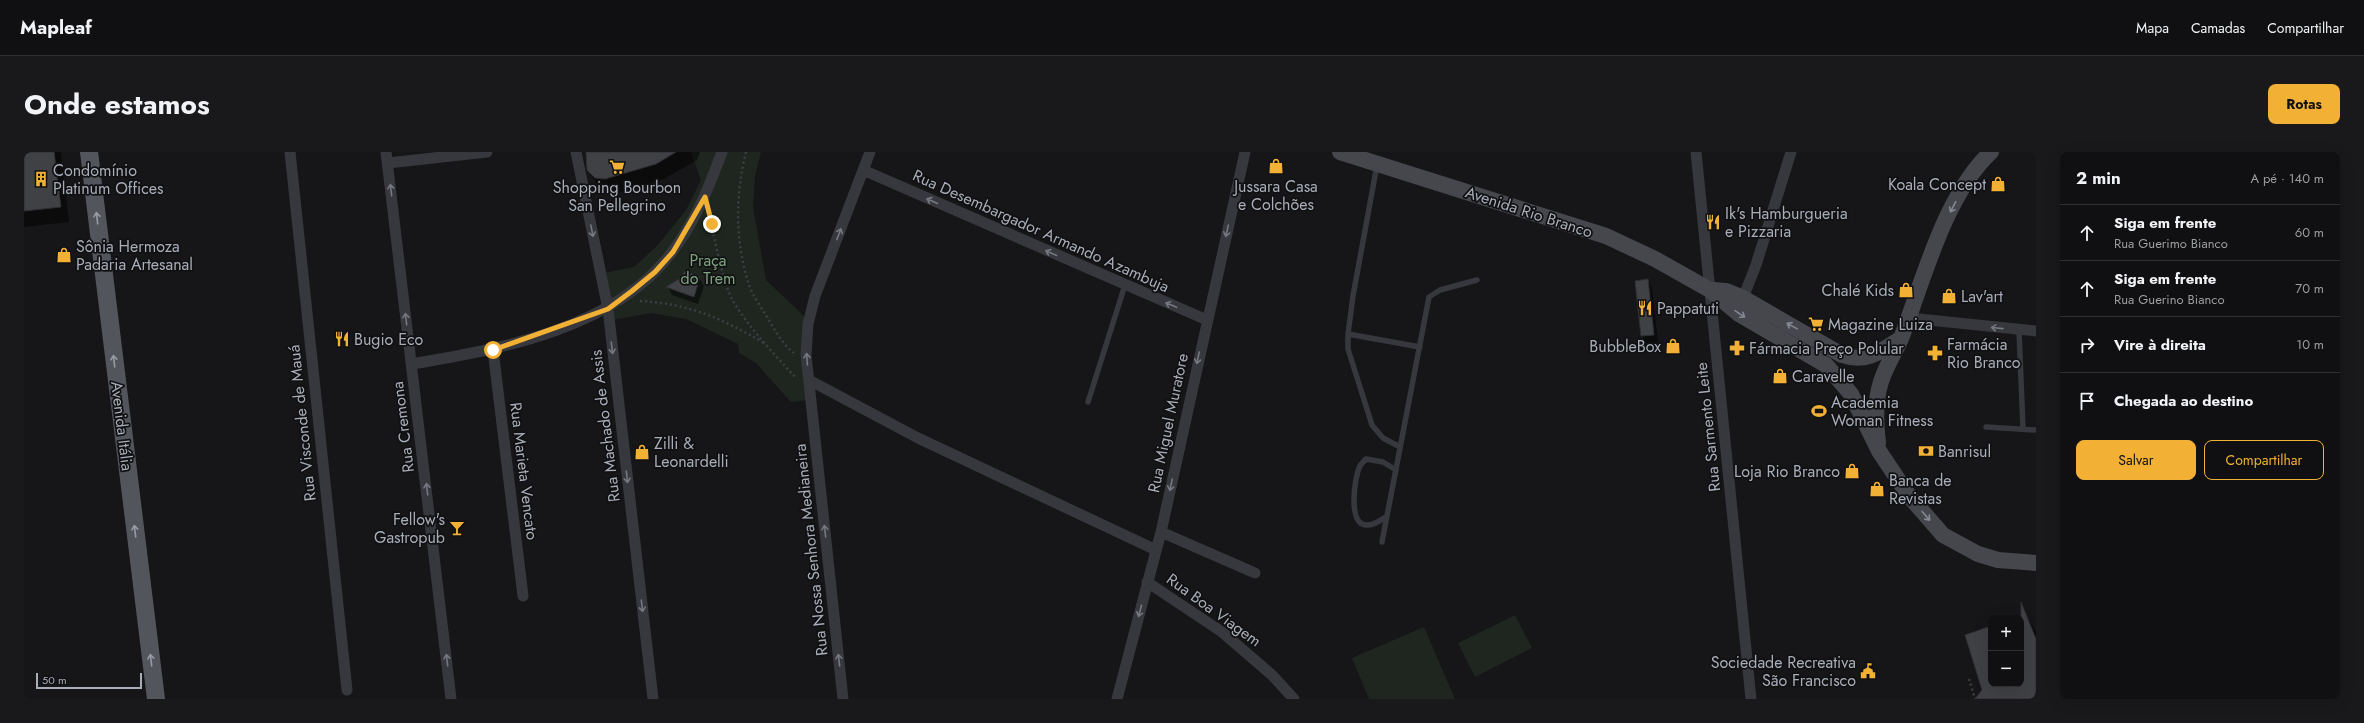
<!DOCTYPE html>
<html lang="pt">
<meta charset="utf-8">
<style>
:root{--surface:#101012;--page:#19191b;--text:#f1f3f6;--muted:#9c9d9f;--line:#303032;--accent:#f2b134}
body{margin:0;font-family:Jost,sans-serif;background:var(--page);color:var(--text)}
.controls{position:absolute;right:12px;bottom:12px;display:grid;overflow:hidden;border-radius:8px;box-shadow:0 4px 16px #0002}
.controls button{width:36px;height:36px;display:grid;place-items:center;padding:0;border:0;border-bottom:1px solid var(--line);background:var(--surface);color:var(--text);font:20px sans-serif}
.scale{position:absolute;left:12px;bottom:10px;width:106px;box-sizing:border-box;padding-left:4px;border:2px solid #a8adb8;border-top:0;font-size:11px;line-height:14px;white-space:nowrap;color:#a8adb8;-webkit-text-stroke:3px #111113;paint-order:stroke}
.stop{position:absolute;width:12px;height:12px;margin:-9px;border:3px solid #f2b134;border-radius:50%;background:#fff}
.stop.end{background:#f2b134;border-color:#fff;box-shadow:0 1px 4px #0008}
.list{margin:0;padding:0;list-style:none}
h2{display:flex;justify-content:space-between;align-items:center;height:52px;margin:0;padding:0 16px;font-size:17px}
h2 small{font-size:13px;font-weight:400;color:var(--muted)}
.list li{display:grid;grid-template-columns:26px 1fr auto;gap:12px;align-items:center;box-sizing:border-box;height:56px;padding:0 16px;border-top:1px solid var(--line)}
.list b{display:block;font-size:15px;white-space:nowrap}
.list p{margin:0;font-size:13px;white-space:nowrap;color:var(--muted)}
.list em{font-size:13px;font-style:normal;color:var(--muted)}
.actions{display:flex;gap:8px;padding:12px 16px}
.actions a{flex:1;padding:9px 0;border:1px solid var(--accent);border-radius:8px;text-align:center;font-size:14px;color:var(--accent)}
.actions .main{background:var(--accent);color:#111}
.icon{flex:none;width:22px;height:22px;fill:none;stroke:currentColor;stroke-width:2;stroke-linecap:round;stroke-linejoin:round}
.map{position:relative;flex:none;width:2012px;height:547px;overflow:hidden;border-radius:8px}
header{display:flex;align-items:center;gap:24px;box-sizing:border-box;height:56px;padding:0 20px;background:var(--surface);border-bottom:1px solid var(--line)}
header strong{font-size:19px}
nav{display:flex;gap:22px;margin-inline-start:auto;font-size:14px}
.intro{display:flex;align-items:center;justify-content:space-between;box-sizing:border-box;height:96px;padding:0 24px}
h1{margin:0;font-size:28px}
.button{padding:10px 18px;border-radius:8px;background:var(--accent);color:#111;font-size:14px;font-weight:700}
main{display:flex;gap:24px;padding:0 24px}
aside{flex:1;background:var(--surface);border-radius:8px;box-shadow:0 4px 16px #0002}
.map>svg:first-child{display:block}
</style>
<header>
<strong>Mapleaf</strong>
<nav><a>Mapa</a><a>Camadas</a><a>Compartilhar</a></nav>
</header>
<div class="intro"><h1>Onde estamos</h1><a class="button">Rotas</a></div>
<main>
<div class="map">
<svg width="2012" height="547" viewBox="0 0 2012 547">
<rect width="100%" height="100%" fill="#161618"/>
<!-- green -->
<path fill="#1e261f" d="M 667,0 L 737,0 L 731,24 L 729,55 L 742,128 L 782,166 L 785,248 L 767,250 L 732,211 L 715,201 L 714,192 L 662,167 L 627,161 L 588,168 L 579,121 L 610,115 L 633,94 L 662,58 L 677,28 Z
M 1491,463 L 1508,496 L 1451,525 L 1434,491 Z
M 1400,475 L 1431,547 L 1345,547 L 1328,506 Z"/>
<!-- shadow -->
<path fill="#0007" d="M 0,0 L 37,0 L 45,70 L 0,75 Z
M 565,0 L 676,0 L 673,8 L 640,27 L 591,42 L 581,41 L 572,31 L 563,16 Z
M 675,126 L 680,134 L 674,152 L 648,143 L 644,135 Z
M 1624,128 L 1628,136 L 1634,190 L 1622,191 L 1618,183 Z
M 2002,463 L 2012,480 L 2012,547 L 1953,547 L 1959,538 L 1967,475 L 1967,532 L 1997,532 L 1997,466 L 1993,466 Z"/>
<!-- building -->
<path fill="#404145" stroke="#303034" d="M 0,0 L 30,0 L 37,55 L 0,59 Z
M 562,0 L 652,0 L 632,12 L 581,27 L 571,26 L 563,18 Z
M 661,119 L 676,125 L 670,145 L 642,135 L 655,127 Z
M 1624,127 L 1630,183 L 1617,184 L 1611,129 Z
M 1997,450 L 2012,487 L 2012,547 L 1951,547 L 1958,538 L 1941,483 L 1967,474 L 1967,532 L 1997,532 Z"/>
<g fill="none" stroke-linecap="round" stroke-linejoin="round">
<!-- path -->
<path stroke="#3d3f44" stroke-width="2.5" stroke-dasharray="2 3" stroke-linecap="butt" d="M 722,0 C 711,44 711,90 725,133 C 729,144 737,155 743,165 C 751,178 758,192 770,201
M 685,63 C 691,86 698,129 709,149 C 726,177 750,202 772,226
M 616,149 C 666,152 697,166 740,191
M 1945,527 L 1951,547"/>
<!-- lane -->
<path stroke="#37383d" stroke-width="5.5" d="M 1353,13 L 1329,144 L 1324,182 L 1324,197 L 1348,273 L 1359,286 L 1376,295
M 1995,178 L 1999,277
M 1324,182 L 1396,195
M 1064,250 L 1101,133
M 1962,275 L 2012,278
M 1362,365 C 1356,368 1350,374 1342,373 C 1324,372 1330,326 1336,314 C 1337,312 1340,309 1342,307 L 1359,310 L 1372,318
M 1358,390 L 1405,145 L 1416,138 L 1453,128"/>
<!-- street -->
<path stroke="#37383d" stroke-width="11" d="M 266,0 L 323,538
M 362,0 L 427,547
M 552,0 L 584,157 L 629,547
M 1672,0 L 1727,547
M 364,11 L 463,0
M 839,18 L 1183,168
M 1719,146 L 1732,113 L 1767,0
M 1885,166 L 2012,179
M 469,198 L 499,444
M 388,212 C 476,197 591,177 648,100 C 671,70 685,35 698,0
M 785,228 L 894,286 L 1132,398
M 1137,380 L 1231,421
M 1123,430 L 1198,480 L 1248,523 L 1270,547
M 819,547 L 782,203 L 784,172 L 791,144 L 846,0
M 1093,547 L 1137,380 L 1221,0"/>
<!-- secondary -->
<path stroke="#45474d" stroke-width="16" d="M 1316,0 L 1582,84 L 1631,107 L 1686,138 L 1715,162 L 1802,213 L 1827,242 L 1855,299 L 1885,344 L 1919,383 L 1954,402 L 1974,408 L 2012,411
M 1689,138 L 1702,139 L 1719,146 L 1818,203 C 1842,211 1856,200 1876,187
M 1854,291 C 1852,274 1851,254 1855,237 C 1859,217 1871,202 1878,184 C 1900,126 1921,43 1967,0"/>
<!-- primary -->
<path stroke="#53555c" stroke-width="18" d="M 65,0 L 132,547"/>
</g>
<!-- one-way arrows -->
<defs><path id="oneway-shaft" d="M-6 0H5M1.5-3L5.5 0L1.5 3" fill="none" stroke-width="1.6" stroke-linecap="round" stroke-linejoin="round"/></defs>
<g stroke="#757881">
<use href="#oneway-shaft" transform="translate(367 38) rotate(-97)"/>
<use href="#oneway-shaft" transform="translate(908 49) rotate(-156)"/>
<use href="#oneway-shaft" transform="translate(568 79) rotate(79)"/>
<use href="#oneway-shaft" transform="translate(1203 79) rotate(103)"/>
<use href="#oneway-shaft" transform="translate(815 82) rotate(-69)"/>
<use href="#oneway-shaft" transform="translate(1027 101) rotate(-156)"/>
<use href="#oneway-shaft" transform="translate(1147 153) rotate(-157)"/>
<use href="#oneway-shaft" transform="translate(382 167) rotate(-97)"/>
<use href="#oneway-shaft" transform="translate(1973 176) rotate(-174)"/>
<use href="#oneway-shaft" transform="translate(588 196) rotate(83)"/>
<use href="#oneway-shaft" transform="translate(1174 206) rotate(102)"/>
<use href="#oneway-shaft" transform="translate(783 207) rotate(-94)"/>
<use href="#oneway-shaft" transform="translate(603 325) rotate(83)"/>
<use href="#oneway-shaft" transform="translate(1147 333) rotate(102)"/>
<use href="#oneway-shaft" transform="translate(403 337) rotate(-97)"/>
<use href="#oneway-shaft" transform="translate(801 379) rotate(-96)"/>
<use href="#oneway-shaft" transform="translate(618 454) rotate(83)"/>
<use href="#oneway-shaft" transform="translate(1116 459) rotate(105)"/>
<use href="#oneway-shaft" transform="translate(423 508) rotate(-97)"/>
<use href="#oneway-shaft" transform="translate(815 508) rotate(-96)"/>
</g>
<g stroke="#858993">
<use href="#oneway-shaft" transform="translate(1929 55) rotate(117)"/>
<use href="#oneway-shaft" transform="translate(1716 162) rotate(34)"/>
<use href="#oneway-shaft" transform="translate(1768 174) rotate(-151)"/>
<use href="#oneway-shaft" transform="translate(1902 364) rotate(49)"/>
</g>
<g stroke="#979ba6">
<use href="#oneway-shaft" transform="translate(73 66) rotate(-97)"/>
<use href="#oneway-shaft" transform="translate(90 209) rotate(-97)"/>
<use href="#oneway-shaft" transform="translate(111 379) rotate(-97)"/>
<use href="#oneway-shaft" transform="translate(127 508) rotate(-97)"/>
</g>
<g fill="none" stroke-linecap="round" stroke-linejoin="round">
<!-- route -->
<path stroke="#f2b134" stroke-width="5" d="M 469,198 L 584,157 L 608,139 L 631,120 L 649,100 L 681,45 L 688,72"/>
</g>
<!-- icons -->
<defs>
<g id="shop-bare" transform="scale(1.2)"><path d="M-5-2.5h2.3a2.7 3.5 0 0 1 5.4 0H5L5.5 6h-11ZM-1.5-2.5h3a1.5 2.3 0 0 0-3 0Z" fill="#f2b134" stroke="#111113" stroke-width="2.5" paint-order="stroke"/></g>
<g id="supermarket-bare" transform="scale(1.2)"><path d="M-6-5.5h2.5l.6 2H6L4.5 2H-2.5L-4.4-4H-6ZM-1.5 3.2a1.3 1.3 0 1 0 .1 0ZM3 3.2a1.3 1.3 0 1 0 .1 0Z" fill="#f2b134" stroke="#111113" stroke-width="2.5" paint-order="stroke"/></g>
<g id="building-bare" transform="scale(1.2)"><path d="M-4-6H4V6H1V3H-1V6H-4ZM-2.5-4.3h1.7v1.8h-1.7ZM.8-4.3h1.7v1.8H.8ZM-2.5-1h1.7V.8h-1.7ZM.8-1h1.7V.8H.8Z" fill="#f2b134" stroke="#111113" stroke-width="2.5" paint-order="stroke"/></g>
<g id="restaurant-bare" transform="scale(1.2)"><path d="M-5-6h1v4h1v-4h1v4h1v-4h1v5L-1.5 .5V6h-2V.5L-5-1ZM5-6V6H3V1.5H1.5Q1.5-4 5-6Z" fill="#f2b134" stroke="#111113" stroke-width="2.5" paint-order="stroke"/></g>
<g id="pharmacy-bare" transform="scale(1.2)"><path d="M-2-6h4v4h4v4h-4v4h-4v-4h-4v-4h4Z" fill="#f2b134" stroke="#111113" stroke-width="2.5" paint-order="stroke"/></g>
<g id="stadium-bare" transform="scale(1.2)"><path d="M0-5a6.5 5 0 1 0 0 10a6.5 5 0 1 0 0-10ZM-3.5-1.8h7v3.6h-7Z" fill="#f2b134" stroke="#111113" stroke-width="2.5" paint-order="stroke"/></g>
<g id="bank-bare" transform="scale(1.2)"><path d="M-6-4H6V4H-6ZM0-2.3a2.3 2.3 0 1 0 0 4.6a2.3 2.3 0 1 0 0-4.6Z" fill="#f2b134" stroke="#111113" stroke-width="2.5" paint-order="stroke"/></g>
<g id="bar-bare" transform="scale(1.2)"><path d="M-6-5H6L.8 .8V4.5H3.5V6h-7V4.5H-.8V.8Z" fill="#f2b134" stroke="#111113" stroke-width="2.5" paint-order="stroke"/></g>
<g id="civic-bare" transform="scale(1.2)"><path d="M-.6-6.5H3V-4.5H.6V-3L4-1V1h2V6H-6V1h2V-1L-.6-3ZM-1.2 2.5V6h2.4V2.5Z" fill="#f2b134" stroke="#111113" stroke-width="2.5" paint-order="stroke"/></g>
</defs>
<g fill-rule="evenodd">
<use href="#shop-bare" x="1252" y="14"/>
<use href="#supermarket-bare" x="593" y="15"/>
<use href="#building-bare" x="17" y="27"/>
<use href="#shop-bare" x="1974" y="32"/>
<use href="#restaurant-bare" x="1689" y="70"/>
<use href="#shop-bare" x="40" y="103"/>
<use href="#shop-bare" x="1882" y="138"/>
<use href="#shop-bare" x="1925" y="144"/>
<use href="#restaurant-bare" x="1621" y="156"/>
<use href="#supermarket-bare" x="1792" y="172"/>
<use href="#restaurant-bare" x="318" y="187"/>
<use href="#shop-bare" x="1649" y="194"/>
<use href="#pharmacy-bare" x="1713" y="196"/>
<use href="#pharmacy-bare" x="1911" y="201"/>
<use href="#shop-bare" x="1756" y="224"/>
<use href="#stadium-bare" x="1795" y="259"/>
<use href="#bank-bare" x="1902" y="299"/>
<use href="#shop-bare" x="618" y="300"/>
<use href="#shop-bare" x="1828" y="319"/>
<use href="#shop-bare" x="1853" y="337"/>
<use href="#bar-bare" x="433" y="376"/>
<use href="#civic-bare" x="1844" y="519"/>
</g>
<g text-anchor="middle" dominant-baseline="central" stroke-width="3.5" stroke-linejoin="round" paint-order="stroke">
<!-- poi labels -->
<g font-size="16" fill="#a8adb8" stroke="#111113" text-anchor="start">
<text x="29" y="18">Condomínio<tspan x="29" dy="18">Platinum Offices</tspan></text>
<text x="1962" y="32" text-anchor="end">Koala Concept</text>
<text x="1252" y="34" text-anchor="middle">Jussara Casa<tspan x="1252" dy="18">e Colchões</tspan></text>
<text x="593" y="35" text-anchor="middle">Shopping Bourbon<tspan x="593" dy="18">San Pellegrino</tspan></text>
<text x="1701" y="61">Ik's Hamburgueria<tspan x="1701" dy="18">e Pizzaria</tspan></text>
<text x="52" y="94">Sônia Hermoza<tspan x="52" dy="18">Padaria Artesanal</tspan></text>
<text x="1870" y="138" text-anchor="end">Chalé Kids</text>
<text x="1937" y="144">Lav'art</text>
<text x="1633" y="156">Pappatuti</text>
<text x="1804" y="172">Magazine Luiza</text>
<text x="330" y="187">Bugio Eco</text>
<text x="1923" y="192">Farmácia<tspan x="1923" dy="18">Rio Branco</tspan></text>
<text x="1637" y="194" text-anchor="end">BubbleBox</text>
<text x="1725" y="196">Fármacia Preço Polular</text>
<text x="1768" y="224">Caravelle</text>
<text x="1807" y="250">Academia<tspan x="1807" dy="18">Woman Fitness</tspan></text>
<text x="630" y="291">Zilli &amp;<tspan x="630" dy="18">Leonardelli</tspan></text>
<text x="1914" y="299">Banrisul</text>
<text x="1816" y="319" text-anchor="end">Loja Rio Branco</text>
<text x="1865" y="328">Banca de<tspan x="1865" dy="18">Revistas</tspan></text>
<text x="421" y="367" text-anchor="end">Fellow's<tspan x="421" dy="18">Gastropub</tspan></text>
<text x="1832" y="510" text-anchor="end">Sociedade Recreativa<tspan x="1832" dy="18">São Francisco</tspan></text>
</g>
<!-- street labels -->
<g font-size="16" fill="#a8adb8" stroke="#111113">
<text transform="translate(1505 60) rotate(18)">Avenida Rio Branco</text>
<text transform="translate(1017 79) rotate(24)">Rua Desembargador Armando Azambuja</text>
<text transform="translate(278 271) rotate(-96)">Rua Visconde de Mauá</text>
<text transform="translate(1144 271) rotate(-78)">Rua Miguel Muratore</text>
<text transform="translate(98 274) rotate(83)">Avenida Itália</text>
<text transform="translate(581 274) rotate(-97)">Rua Machado de Assis</text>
<text transform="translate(379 275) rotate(-97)">Rua Cremona</text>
<text transform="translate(1684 275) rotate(-96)">Rua Sarmento Leite</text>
<text transform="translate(500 319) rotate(83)">Rua Marieta Vencato</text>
<text transform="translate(787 398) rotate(-96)">Rua Nossa Senhora Medianeira</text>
<text transform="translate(1190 458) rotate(36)">Rua Boa Viagem</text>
</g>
<!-- park labels -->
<g font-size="16" fill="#7fa381" stroke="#111113">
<text x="684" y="108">Praça<tspan x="684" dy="18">do Trem</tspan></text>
</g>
</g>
</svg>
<div class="controls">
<button>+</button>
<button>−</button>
</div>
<div class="scale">50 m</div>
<div class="stop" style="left:469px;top:198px"></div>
<div class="stop end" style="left:688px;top:72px"></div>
</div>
<aside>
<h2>2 min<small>A pé · 140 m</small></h2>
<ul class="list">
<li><svg class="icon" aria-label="ahead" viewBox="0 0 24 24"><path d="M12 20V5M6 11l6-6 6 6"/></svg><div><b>Siga em frente</b><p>Rua Guerimo Bianco</p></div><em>60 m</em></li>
<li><svg class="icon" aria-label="ahead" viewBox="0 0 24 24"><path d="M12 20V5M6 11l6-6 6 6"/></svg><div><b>Siga em frente</b><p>Rua Guerino Bianco</p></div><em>70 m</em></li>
<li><svg class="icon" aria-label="right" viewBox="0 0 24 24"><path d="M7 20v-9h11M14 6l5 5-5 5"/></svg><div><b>Vire à direita</b></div><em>10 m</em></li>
<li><svg class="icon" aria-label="arrive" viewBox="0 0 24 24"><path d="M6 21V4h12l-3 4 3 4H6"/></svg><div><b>Chegada ao destino</b></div></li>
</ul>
<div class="actions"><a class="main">Salvar</a><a>Compartilhar</a></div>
</aside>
</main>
